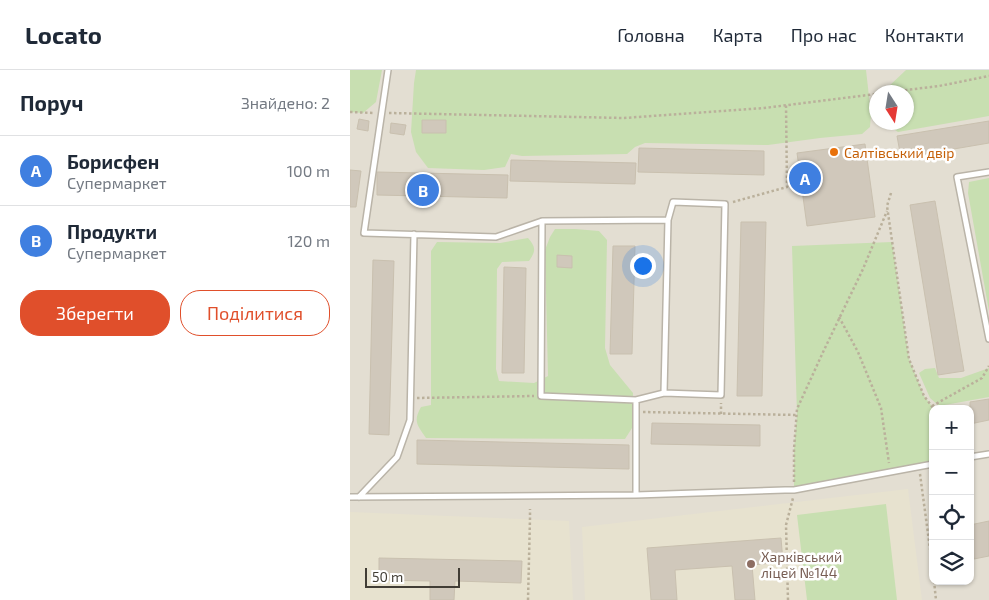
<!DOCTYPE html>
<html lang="uk">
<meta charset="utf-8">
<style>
:root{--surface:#fff;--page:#f6f6f7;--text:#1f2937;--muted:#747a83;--line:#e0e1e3;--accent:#e04f2b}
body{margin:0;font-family:"Exo 2",sans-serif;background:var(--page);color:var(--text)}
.controls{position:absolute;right:15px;bottom:15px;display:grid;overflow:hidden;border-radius:10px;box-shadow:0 1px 4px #0004}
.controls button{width:45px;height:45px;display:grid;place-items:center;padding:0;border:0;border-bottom:1px solid var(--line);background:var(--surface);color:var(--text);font:25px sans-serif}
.compass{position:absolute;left:519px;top:15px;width:45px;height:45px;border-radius:50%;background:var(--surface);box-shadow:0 1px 4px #0004;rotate:168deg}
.scale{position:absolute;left:15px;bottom:12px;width:95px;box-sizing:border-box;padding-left:5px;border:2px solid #413d35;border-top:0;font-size:14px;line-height:18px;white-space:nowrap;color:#413d35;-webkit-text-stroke:4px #fff;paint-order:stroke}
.you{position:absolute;left:292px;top:195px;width:18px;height:18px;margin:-12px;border:4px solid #fff;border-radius:50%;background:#1a73e8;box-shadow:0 0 0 8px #1a73e833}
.badge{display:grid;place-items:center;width:32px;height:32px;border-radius:50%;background:var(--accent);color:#fff;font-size:16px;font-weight:700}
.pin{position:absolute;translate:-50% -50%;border:2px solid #fff;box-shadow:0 1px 5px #0006}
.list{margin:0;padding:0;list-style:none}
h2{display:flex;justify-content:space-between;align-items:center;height:65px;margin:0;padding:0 20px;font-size:21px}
h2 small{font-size:16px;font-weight:400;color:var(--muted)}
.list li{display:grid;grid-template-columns:32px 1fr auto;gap:15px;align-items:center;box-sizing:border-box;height:70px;padding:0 20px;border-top:1px solid var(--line)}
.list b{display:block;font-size:19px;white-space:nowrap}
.list p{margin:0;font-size:16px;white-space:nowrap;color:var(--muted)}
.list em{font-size:16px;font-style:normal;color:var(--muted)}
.actions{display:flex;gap:10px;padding:15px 20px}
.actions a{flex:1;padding:11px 0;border:1px solid var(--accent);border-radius:20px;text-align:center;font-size:18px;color:var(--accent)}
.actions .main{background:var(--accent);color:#fff}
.icon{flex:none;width:28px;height:28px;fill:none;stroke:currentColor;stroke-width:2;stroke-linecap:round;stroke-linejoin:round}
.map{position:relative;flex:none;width:639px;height:530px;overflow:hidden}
header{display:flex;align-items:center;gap:30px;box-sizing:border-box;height:70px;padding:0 25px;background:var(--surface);border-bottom:1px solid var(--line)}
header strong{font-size:24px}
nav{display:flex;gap:28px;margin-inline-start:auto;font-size:18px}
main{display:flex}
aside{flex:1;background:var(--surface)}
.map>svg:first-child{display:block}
</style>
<header>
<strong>Locato</strong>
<nav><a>Головна</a><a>Карта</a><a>Про нас</a><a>Контакти</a></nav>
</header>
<main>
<aside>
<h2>Поруч<small>Знайдено: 2</small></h2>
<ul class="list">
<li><span class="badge" style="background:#3f7fe0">A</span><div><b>Борисфен</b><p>Супермаркет</p></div><em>100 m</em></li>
<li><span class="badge" style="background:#3f7fe0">B</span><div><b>Продукти</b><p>Супермаркет</p></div><em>120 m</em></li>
</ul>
<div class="actions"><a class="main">Зберегти</a><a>Поділитися</a></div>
</aside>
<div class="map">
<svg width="639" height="530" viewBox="0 0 639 530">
<rect width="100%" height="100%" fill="#efede4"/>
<!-- residential -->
<path fill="#e3ded2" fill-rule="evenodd" d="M 0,0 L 639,0 L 639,530 L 0,530 ZM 526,22 L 556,22 L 556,52 L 526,52 ZM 583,339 L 620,339 L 620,511 L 583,511 Z"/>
<!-- education -->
<path fill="#e7e2cf" d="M 558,419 L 572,530 L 235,530 L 232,457 Z
M 0,442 L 219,451 L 223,530 L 0,530 Z"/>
<!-- green -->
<path fill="#c8dfb1" d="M 0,0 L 32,0 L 26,32 L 13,43 L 0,42 Z
M 66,0 L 516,0 L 521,44 L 520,57 L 512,64 L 470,68 L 418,75 L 295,73 L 285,77 L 277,84 L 172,86 L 161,84 L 155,97 L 134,100 L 78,98 L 66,82 L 61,62 L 64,13 Z
M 556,0 L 639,0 L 639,46 L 548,62 L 542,58 L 541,53 L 556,52 L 556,22 L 538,22 L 537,18 Z
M 639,108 L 639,241 L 618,123 L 619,112 Z
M 205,159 L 225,159 L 249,161 L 257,170 L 255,278 L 260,295 L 283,323 L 282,358 L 275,369 L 76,368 C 67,355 63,351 71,337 L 81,335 L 81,181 L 87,172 L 150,173 L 178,168 C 186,177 186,181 179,191 L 152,192 L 147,199 L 146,299 L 149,311 L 184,313 L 198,306 L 195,180 L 200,167 Z
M 542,172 L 559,289 L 574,326 L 584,339 L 583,394 L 444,420 L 444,379 L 447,345 L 442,176 Z
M 585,298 L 589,308 L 611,308 L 639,298 L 639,327 L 589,336 L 580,328 L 569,303 L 575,299 Z
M 536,434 L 547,530 L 457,530 L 447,445 Z"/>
<!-- building -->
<path fill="#d0c8bb" stroke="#c9c0af" d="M 9,49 L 19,51 L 18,61 L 7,59 Z
M 72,50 L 96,50 L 96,63 L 72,63 Z
M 639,51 L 639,73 L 551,88 L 547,66 Z
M 41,53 L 56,55 L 54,65 L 40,63 Z
M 515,74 L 525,147 L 457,156 L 447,83 Z
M 289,78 L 414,81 L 414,105 L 288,102 Z
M 161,90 L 286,93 L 285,114 L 160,111 Z
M 0,100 L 11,101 L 6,137 L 0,137 Z
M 27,102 L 158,105 L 157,128 L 27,125 Z
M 585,131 L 614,301 L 588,305 L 560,135 Z
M 391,152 L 416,152 L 412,326 L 387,326 Z
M 263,176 L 285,176 L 282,284 L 260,284 Z
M 207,185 L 222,186 L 222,198 L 207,197 Z
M 23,190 L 44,191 L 39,365 L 19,364 Z
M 154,197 L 176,198 L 174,303 L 152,303 Z
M 639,329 L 639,350 L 620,354 L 620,332 Z
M 302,353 L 410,355 L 410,376 L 301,374 Z
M 67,370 L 279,375 L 279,399 L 67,394 Z
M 639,451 L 639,486 L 624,489 L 620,472 L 620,455 Z
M 431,468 L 433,492 L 402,495 L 405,530 L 385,530 L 382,496 L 325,500 L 327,530 L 301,530 L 297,478 Z
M 29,488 L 172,491 L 171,513 L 105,511 L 104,530 L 80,530 L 80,511 L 29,510 Z"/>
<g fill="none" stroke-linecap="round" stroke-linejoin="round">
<!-- service casing -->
<g stroke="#bab4a8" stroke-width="8">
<path id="service" d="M 38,0 L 14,163 L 146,167 L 192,151 L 191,326 L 286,330 L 286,425
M 639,102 L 607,107 L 639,269
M 192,151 L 318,150 L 314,323 L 286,330
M 314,323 L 371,325 L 375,134 L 323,132 L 318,150
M 620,387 L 639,384
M 0,427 L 286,425 L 435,420 L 444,420 L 583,394
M 9,427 L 47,387 L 60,350 L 64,164"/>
</g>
<!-- path -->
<path stroke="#bab09b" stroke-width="2.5" stroke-dasharray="2.5 2.5" stroke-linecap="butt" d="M 540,22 L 589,16 L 639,6
M 0,42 L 24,43
M 39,43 L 274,48 L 414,38 L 526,24
M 541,123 L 537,136 L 559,289 L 574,326 L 584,339
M 383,132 L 437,117 L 436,35
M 489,247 L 508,282 L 531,338 L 539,393
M 67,328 L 184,326
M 582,336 L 632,308 L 639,296
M 293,342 L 447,345
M 371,344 L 371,333
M 570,404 L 583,501
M 444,412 L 444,379 L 447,339 L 474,280 L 513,199 L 537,141
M 584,511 L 586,530
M 178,530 L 180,448 L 180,439
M 438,530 L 436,455 L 443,428"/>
<!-- service -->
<use href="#service" stroke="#fff" stroke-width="5"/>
</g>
<!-- markers -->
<circle fill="#e8710a" stroke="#fff" stroke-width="2" cx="484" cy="82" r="5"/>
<circle fill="#8d6e63" stroke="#fff" stroke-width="2" cx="401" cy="494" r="5"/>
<g text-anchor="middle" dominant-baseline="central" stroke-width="5" stroke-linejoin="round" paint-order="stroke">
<!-- food labels -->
<g font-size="14" fill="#c56008" stroke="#fff" text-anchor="start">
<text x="494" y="82">Салтівський двір</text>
</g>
<!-- education labels -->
<g font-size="14" fill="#785e54" stroke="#fff" text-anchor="start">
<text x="411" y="486">Харківський<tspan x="411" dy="16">ліцей №144</tspan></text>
</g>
</g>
</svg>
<div class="controls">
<button>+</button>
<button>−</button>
<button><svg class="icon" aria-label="locate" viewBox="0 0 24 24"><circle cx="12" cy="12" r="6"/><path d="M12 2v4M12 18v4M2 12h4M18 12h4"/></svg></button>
<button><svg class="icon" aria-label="layers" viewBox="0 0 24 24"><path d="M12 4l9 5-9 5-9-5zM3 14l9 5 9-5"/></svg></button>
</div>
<svg class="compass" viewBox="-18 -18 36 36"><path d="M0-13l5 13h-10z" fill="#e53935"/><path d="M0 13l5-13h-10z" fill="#747a83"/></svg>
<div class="scale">50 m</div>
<div class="you"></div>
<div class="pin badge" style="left:455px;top:108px;background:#3f7fe0">A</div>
<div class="pin badge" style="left:73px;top:120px;background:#3f7fe0">B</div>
</div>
</main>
